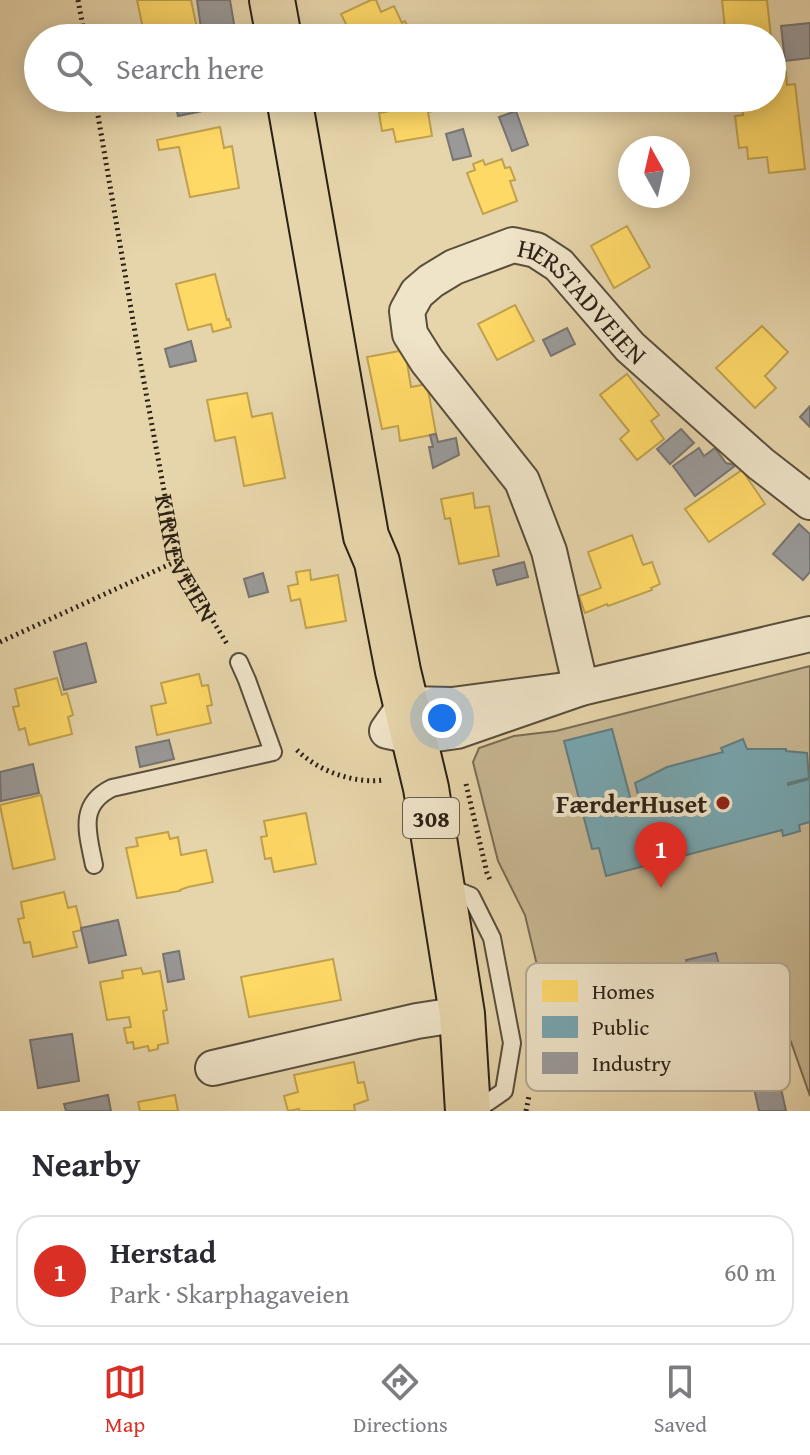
<!DOCTYPE html>
<meta charset="utf-8">
<style>
:root{--surface:#fff;--page:#f2f2f3;--text:#2b2b33;--muted:#7c7c81;--line:#e1e1e2;--accent:#d93025}
body{margin:0;font-family:"Gentium Book Plus",serif;background:var(--page);color:var(--text)}
.compass{position:absolute;left:618px;top:136px;width:72px;height:72px;border-radius:50%;background:var(--surface);box-shadow:0 4px 20px #0003;rotate:352deg}
.you{position:absolute;left:442px;top:718px;width:28px;height:28px;margin:-20px;border:6px solid #fff;border-radius:50%;background:#1a73e8;box-shadow:0 0 0 12px #1a73e833}
.badge{display:grid;place-items:center;width:52px;height:52px;border-radius:50%;background:var(--accent);color:#fff;font-size:26px;font-weight:700}
.pin{position:absolute;translate:-50% -66px;filter:drop-shadow(0 2px 4px #0008)}
.pin::after{content:'';position:absolute;top:42px;width:28px;height:24px;background:inherit;clip-path:polygon(0 0,100% 0,50% 100%)}
.list{margin:0;padding:0;list-style:none}
h2{display:flex;justify-content:space-between;align-items:center;height:104px;margin:0;padding:0 32px;font-size:34px}
h2 small{font-size:26px;font-weight:400;color:var(--muted)}
.list li{display:grid;grid-template-columns:52px 1fr auto;gap:24px;align-items:center;box-sizing:border-box;height:112px;margin:0 16px 16px;padding:0 16px;border:2px solid var(--line);border-radius:24px}
.list b{display:block;font-size:30px;white-space:nowrap}
.list p{margin:0;font-size:26px;white-space:nowrap;color:var(--muted)}
.list em{font-size:26px;font-style:normal;color:var(--muted)}
.icon{flex:none;width:44px;height:44px;fill:none;stroke:currentColor;stroke-width:2;stroke-linecap:round;stroke-linejoin:round}
.map{position:relative;flex:none;width:810px;height:1111px;overflow:hidden}
.search{position:absolute;background:var(--surface);box-shadow:0 4px 20px #0003;left:24px;right:24px;top:24px;height:88px;display:flex;align-items:center;gap:20px;box-sizing:border-box;padding:0 28px;border-radius:44px;color:var(--muted);font-size:30px}
.sheet{height:232px;background:var(--surface)}
nav{display:flex;justify-content:space-around;align-items:center;box-sizing:border-box;height:112px;border-top:2px solid var(--line);background:var(--surface);font-size:22px;color:var(--muted)}
nav a{display:grid;justify-items:center;gap:4px}
nav .on{color:var(--accent)}
.map>svg:first-child{display:block}
</style>
<div class="map">
<svg width="810" height="1111" viewBox="0 0 810 1111">
<rect width="100%" height="100%" fill="#e6d4aa"/>
<filter id="stains"><feTurbulence type="fractalNoise" baseFrequency=".0025" numOctaves="4"/><feColorMatrix values="0 0 0 0 .2 0 0 0 0 .09 0 0 0 0 .02 0 0 0 .5 -.17"/></filter>
<radialGradient id="worn" r=".72"><stop offset=".6" stop-color="#630" stop-opacity="0"/><stop offset="1" stop-color="#630" stop-opacity=".3"/></radialGradient>
<!-- green -->
<path fill="#c6b691" stroke="#796c54" stroke-width="2" d="M 810,666 L 810,1096 L 765,968 L 556,1031 L 546,1003 L 525,915 L 498,861 L 473,762 L 479,748 L 514,736 L 556,731 Z"/>
<!-- homes -->
<path fill="#ffd966" stroke="#c0a24e" stroke-width="2" d="M 137,0 L 191,0 L 199,38 L 145,38 Z
M 371,0 L 376,0 L 381,12 L 394,6 L 402,23 L 405,21 L 413,38 L 353,38 L 341,14 Z
M 722,0 L 767,0 L 771,38 L 726,38 Z
M 786,72 L 787,85 L 795,84 L 805,169 L 769,173 L 767,157 L 748,159 L 747,147 L 739,148 L 735,116 L 743,115 L 742,98 L 772,98 L 772,73 Z
M 388,98 L 435,98 L 437,110 L 428,112 L 432,136 L 396,142 L 393,129 L 382,131 L 379,113 L 390,111 Z
M 220,127 L 224,148 L 232,146 L 239,188 L 190,197 L 179,147 L 159,150 L 157,140 Z
M 502,159 L 505,168 L 510,167 L 515,180 L 510,181 L 517,201 L 483,214 L 467,173 L 475,170 L 473,164 L 483,160 L 485,165 Z
M 627,226 L 650,267 L 614,288 L 591,246 Z
M 215,274 L 227,320 L 229,319 L 231,327 L 213,332 L 211,324 L 188,330 L 176,284 Z
M 515,305 L 534,341 L 497,360 L 478,324 Z
M 762,326 L 788,352 L 765,376 L 776,388 L 755,408 L 716,368 Z
M 405,350 L 411,387 L 427,384 L 436,434 L 400,441 L 398,426 L 382,429 L 367,357 Z
M 627,374 L 659,415 L 651,421 L 664,439 L 637,460 L 620,439 L 629,431 L 600,395 Z
M 247,393 L 252,417 L 272,413 L 285,478 L 244,486 L 235,437 L 215,441 L 207,400 Z
M 742,470 L 765,504 L 709,542 L 685,509 Z
M 473,493 L 475,508 L 489,506 L 499,556 L 459,564 L 450,518 L 445,519 L 441,499 Z
M 632,535 L 643,565 L 652,562 L 660,584 L 651,588 L 652,590 L 608,606 L 607,604 L 585,613 L 579,596 L 601,588 L 588,552 Z
M 310,570 L 311,580 L 338,575 L 346,621 L 306,628 L 300,599 L 291,601 L 288,586 L 298,584 L 296,572 Z
M 199,674 L 202,686 L 208,685 L 212,705 L 207,706 L 211,723 L 157,735 L 151,706 L 166,703 L 161,683 Z
M 57,678 L 62,695 L 67,693 L 73,715 L 68,717 L 72,734 L 29,745 L 25,728 L 19,730 L 13,707 L 19,706 L 15,689 Z
M 41,795 L 55,859 L 13,869 L 0,805 Z
M 306,813 L 316,864 L 274,872 L 271,858 L 265,859 L 261,837 L 267,836 L 264,821 Z
M 168,832 L 170,839 L 178,837 L 181,855 L 206,850 L 213,882 L 188,887 L 180,890 L 180,891 L 137,898 L 126,848 L 138,846 L 136,838 Z
M 64,892 L 68,908 L 76,906 L 82,930 L 73,932 L 77,947 L 33,957 L 30,942 L 24,943 L 18,919 L 24,918 L 21,902 Z
M 333,959 L 341,1000 L 249,1017 L 241,977 Z
M 141,968 L 143,974 L 160,971 L 167,1010 L 163,1011 L 168,1043 L 158,1045 L 158,1049 L 149,1051 L 148,1046 L 134,1049 L 133,1042 L 127,1043 L 124,1028 L 131,1027 L 129,1017 L 107,1020 L 100,982 L 123,978 L 122,971 Z
M 354,1062 L 358,1083 L 364,1082 L 368,1100 L 354,1105 L 355,1111 L 299,1111 L 299,1109 L 288,1111 L 284,1096 L 298,1092 L 294,1075 Z
M 175,1095 L 178,1111 L 140,1111 L 138,1102 Z"/>
<!-- public -->
<path fill="#76a5af" stroke="#607d81" stroke-width="2" d="M 612,729 L 632,804 L 640,802 L 635,783 L 667,767 L 723,752 L 721,748 L 743,739 L 747,749 L 786,749 L 786,751 L 807,753 L 809,778 L 788,783 L 788,785 L 810,779 L 810,822 L 799,825 L 800,831 L 783,836 L 782,830 L 606,876 L 599,848 L 592,849 L 564,741 Z"/>
<!-- industry -->
<path fill="#999" stroke="#787572" stroke-width="2" d="M 197,0 L 230,0 L 235,30 L 202,35 Z
M 810,23 L 810,58 L 785,61 L 781,26 Z
M 174,98 L 231,98 L 232,105 L 178,116 Z
M 516,111 L 528,145 L 512,151 L 499,117 Z
M 463,129 L 471,156 L 453,160 L 446,134 Z
M 567,328 L 575,344 L 551,356 L 543,340 Z
M 191,341 L 196,361 L 170,367 L 165,349 Z
M 810,406 L 810,427 L 800,417 Z
M 681,429 L 694,443 L 670,464 L 657,449 Z
M 436,434 L 438,442 L 456,438 L 459,455 L 433,468 L 429,447 L 433,447 L 430,435 Z
M 699,448 L 704,456 L 715,448 L 726,463 L 736,465 L 695,496 L 673,466 Z
M 799,524 L 810,534 L 810,572 L 803,580 L 773,554 Z
M 524,562 L 528,577 L 497,585 L 493,570 Z
M 263,573 L 268,592 L 249,597 L 244,579 Z
M 86,643 L 96,682 L 64,690 L 54,652 Z
M 169,740 L 174,759 L 140,767 L 136,747 Z
M 33,764 L 39,793 L 1,801 L 0,772 Z
M 118,920 L 126,955 L 89,963 L 81,928 Z
M 179,951 L 184,979 L 168,982 L 163,954 Z
M 716,953 L 724,984 L 693,991 L 686,960 Z
M 72,1034 L 79,1081 L 38,1088 L 30,1040 Z
M 775,1061 L 786,1111 L 759,1111 L 749,1066 Z
M 108,1095 L 111,1111 L 66,1111 L 64,1104 Z"/>
<g fill="none" stroke-linecap="round" stroke-linejoin="round">
<!-- lane casing -->
<g stroke="#5a4e3b" stroke-width="20">
<path id="lane" d="M 94,865 C 88,834 77,805 112,788 L 273,752 L 247,680 L 239,662
M 448,887 L 471,896 L 492,938 L 512,1043 L 504,1091 L 475,1111"/>
</g>
<!-- street casing -->
<g stroke="#5a4e3b" stroke-width="38">
<g id="street">
<path id="s2" d="M 581,688 L 549,551 L 522,481 L 427,361 L 410,334 L 407,311 L 417,293 L 431,281 L 454,267 L 513,245 L 536,250 L 559,265 L 630,347 L 761,464 L 810,502"/>
<path d="M 581,688 L 457,731 L 415,737 L 387,731 L 406,704 L 452,705 L 581,688 L 810,634"/>
<path d="M 213,1068 L 417,1021 L 462,1014"/>
</g>
</g>
<!-- primary casing -->
<g stroke="#2c2116" stroke-width="48">
<path id="primary" d="M 272,0 L 279,38
M 289,98 L 366,536 L 377,562 L 398,671 L 426,788 L 462,1014 L 468,1111"/>
</g>
<!-- path -->
<g stroke="#2c2116" stroke-width="5" stroke-dasharray="2 4" stroke-linecap="butt">
<path d="M 78,0 L 85,38"/>
<path id="s1" d="M 95,98 L 137,344 L 177,561 L 227,644"/>
<path d="M 0,642 L 177,561"/>
<path d="M 297,750 C 318,771 354,784 384,780"/>
<path d="M 466,784 L 487,873 L 491,882"/>
<path d="M 526,1111 L 529,1096"/>
</g>
<!-- lane -->
<use href="#lane" stroke="#efe3c8" stroke-width="16"/>
<!-- street -->
<use href="#street" stroke="#efe3c8" stroke-width="34"/>
<!-- primary -->
<use href="#primary" stroke="#e6d4aa" stroke-width="44"/>
</g>
<!-- markers -->
<circle fill="#8f2418" stroke="#efe3c8" stroke-width="3" cx="723" cy="803" r="8"/>
<g text-anchor="middle" dominant-baseline="central" stroke-width="8" stroke-linejoin="round" paint-order="stroke">
<!-- shield labels -->
<rect fill="#efe3c8" stroke="#665b4b" stroke-width="2" x="403" y="798" width="56" height="40" rx="6"/>
<g font-size="24" font-weight="bold" fill="#2c2116">
<text x="431" y="818">308</text>
</g>
<!-- street labels -->
<g font-size="26" fill="#2c2116" stroke="#efe3c8">
<text stroke="none"><textPath href="#s2" startOffset="644">HERSTADVEIEN</textPath></text>
<text stroke="none"><textPath href="#s1" startOffset="470">KIRKEVEIEN</textPath></text>
</g>
<!-- poi labels -->
<g font-size="26" font-weight="bold" fill="#2c2116" stroke="#efe3c8" text-anchor="end">
<text x="707" y="803">FærderHuset</text>
</g>
</g>
<!-- legend -->
<rect x="526" y="963" width="264" height="128" rx="12" fill="#efe3c8" stroke="#b4a993" stroke-width="2"/>
<rect x="542" y="980" width="36" height="22" fill="#ffd966"/>
<rect x="542" y="1016" width="36" height="22" fill="#76a5af"/>
<rect x="542" y="1052" width="36" height="22" fill="#999"/>
<g font-size="22" fill="#2c2116">
<text x="592" y="999">Homes</text>
<text x="592" y="1035">Public</text>
<text x="592" y="1071">Industry</text>
</g>
<rect width="100%" height="100%" filter="url(#stains)"/>
<rect width="100%" height="100%" fill="url(#worn)"/>
</svg>
<svg class="compass" viewBox="-18 -18 36 36"><path d="M0-13l5 13h-10z" fill="#e53935"/><path d="M0 13l5-13h-10z" fill="#7c7c81"/></svg>
<div class="you"></div>
<div class="pin badge" style="left:661px;top:888px">1</div>
<div class="search"><svg class="icon" aria-label="search" viewBox="0 0 24 24"><circle cx="10" cy="10" r="6"/><path d="M15 15l6 6"/></svg>Search here</div>
</div>
<section class="sheet">
<h2>Nearby<small></small></h2>
<ul class="list">
<li><span class="badge">1</span><div><b>Herstad</b><p>Park · Skarphagaveien</p></div><em>60 m</em></li>
</ul>
</section>
<nav>
<a class="on"><svg class="icon" aria-label="map" viewBox="0 0 24 24"><path d="M3 6l6-2 6 2 6-2v14l-6 2-6-2-6 2zM9 4v14M15 6v14"/></svg>Map</a>
<a><svg class="icon" aria-label="directions" viewBox="0 0 24 24"><path d="M12 3l9 9-9 9-9-9zM9 14v-3h6M13 9l2 2-2 2"/></svg>Directions</a>
<a><svg class="icon" aria-label="saved" viewBox="0 0 24 24"><path d="M7 4h10v16l-5-4-5 4z"/></svg>Saved</a>
</nav>
